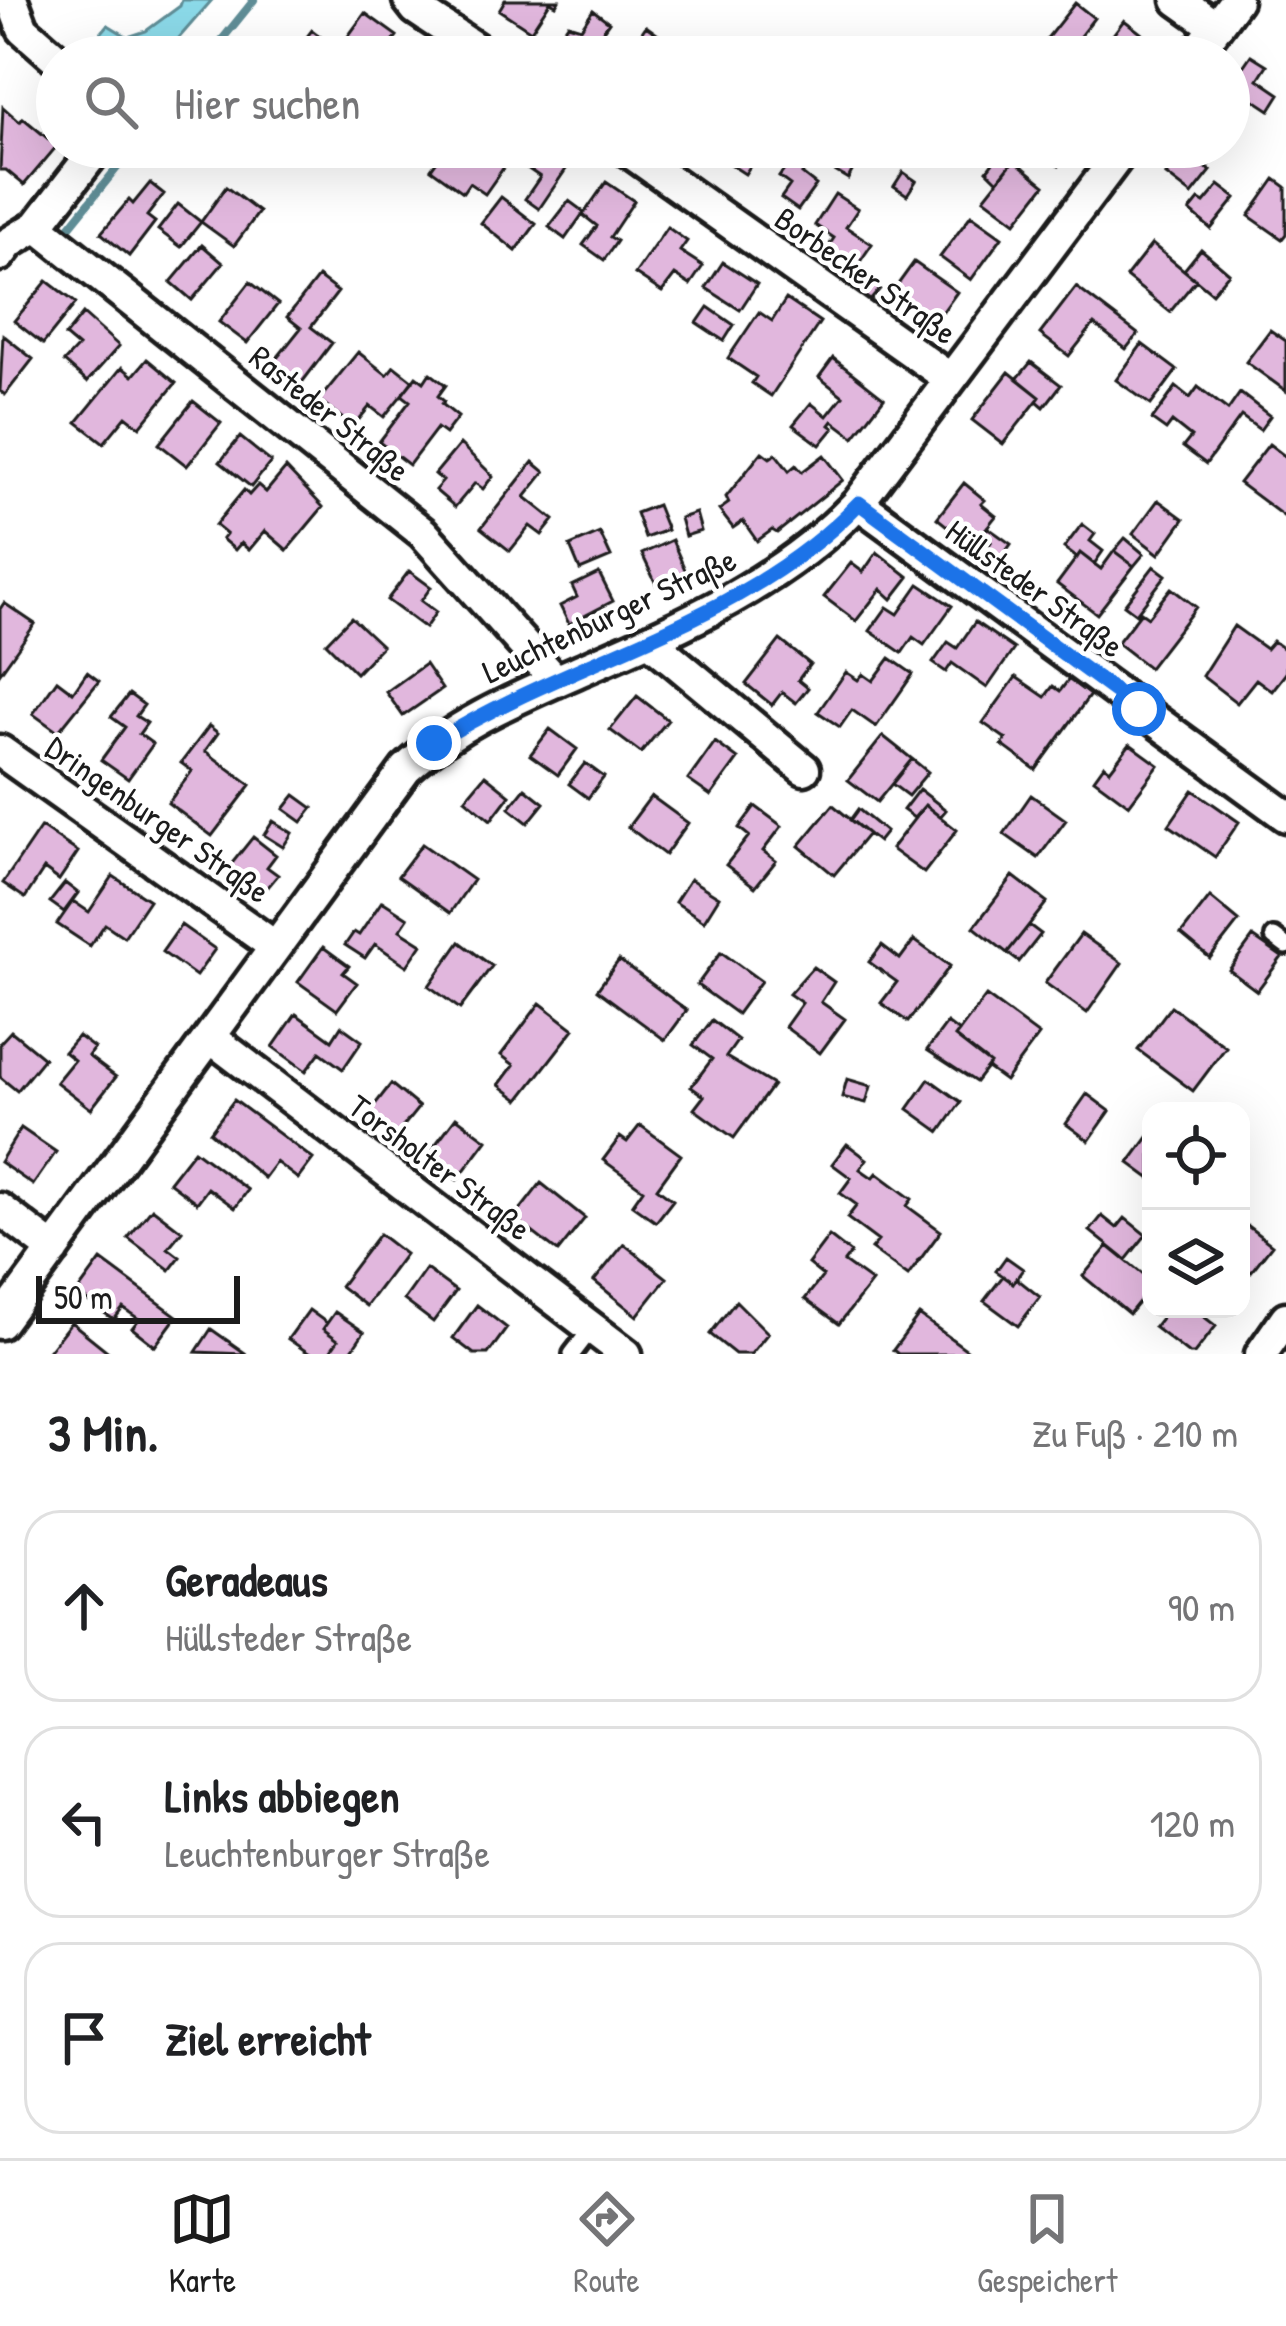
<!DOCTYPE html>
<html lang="de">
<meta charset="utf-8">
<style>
:root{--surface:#fff;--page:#f2f2f2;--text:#202124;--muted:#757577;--line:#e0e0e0;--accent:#1c1c1c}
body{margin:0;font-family:"Patrick Hand",sans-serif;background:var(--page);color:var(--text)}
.controls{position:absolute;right:36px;bottom:36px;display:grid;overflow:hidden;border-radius:24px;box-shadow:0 12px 48px #0002}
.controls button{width:108px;height:108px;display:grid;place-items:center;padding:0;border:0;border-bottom:3px solid var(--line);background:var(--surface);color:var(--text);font:60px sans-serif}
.scale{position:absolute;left:36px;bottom:30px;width:204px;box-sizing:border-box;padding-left:12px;border:6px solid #1c1c1c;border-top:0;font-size:33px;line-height:42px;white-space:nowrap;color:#1c1c1c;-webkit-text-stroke:9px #fff;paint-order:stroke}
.stop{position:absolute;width:36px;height:36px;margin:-27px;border:9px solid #1a73e8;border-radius:50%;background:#fff}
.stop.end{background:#1a73e8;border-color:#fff;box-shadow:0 3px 12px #0008}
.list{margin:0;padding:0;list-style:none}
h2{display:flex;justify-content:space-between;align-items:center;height:156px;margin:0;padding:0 48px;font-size:51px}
h2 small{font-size:39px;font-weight:400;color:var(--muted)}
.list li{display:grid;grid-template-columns:78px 1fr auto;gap:36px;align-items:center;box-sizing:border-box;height:192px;margin:0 24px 24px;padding:0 24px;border:3px solid var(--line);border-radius:36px}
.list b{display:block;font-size:45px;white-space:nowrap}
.list p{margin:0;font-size:39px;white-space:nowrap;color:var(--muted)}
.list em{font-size:39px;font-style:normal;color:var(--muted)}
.icon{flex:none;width:66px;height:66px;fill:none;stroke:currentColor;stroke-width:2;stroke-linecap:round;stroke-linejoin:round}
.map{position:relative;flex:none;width:1286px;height:1354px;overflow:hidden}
.search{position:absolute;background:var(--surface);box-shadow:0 12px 48px #0002;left:36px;right:36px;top:36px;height:132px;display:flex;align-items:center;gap:30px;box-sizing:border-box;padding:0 42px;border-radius:66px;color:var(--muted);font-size:45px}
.sheet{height:804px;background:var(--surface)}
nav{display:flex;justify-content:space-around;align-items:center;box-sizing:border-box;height:168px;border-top:3px solid var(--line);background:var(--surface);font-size:33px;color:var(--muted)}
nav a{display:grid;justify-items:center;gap:6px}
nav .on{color:var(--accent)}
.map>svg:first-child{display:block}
</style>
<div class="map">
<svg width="1286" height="1354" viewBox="0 0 1286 1354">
<rect width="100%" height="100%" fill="#fff"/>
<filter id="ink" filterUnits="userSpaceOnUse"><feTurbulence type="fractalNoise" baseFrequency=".00833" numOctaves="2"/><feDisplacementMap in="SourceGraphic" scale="24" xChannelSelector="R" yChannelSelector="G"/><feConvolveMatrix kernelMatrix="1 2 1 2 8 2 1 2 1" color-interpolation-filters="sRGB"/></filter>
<g filter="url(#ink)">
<!-- water -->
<path fill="#8bd9e8" stroke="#5f8d96" stroke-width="3" d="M 182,0 L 212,0 L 171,47 L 156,57 L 108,57 L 97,38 L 108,25 L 128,37 L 146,31 L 180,6 Z"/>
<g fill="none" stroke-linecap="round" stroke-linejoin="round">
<!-- stream -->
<path stroke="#5f8d96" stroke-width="8" d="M 208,57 L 254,0
M 70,226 L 134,147"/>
</g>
<!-- building -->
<path fill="#e1b7dd" stroke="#1c1c1c" stroke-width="3" d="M 505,0 L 559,0 L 556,5 L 550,2 L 531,31 L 499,10 Z
M 1075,3 L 1094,18 L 1064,57 L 1045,57 L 1037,51 Z
M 593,10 L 609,22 L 584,57 L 567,57 L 552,46 L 568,24 L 581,28 Z
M 365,13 L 397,36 L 381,57 L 292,56 L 312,30 L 338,50 Z
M 1124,20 L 1155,44 L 1145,57 L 1096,57 Z
M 646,26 L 664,39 L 651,57 L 625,57 Z
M 1251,55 L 1267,65 L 1258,79 L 1280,94 L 1270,110 L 1252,98 L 1244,110 L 1229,99 L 1229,87 Z
M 3,107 L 20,122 L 23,118 L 57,146 L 24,185 L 6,170 L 0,170 Z
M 447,147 L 494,147 L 486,158 L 491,162 L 495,156 L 506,164 L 485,194 L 469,183 L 463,192 L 431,169 Z
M 541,147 L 555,147 L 573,159 L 539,209 L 525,199 L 540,177 L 527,168 Z
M 734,147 L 772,147 L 778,151 L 774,159 L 760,151 L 745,174 L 725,161 Z
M 993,147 L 1014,147 L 1029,160 L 1022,166 L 1014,160 L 998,181 L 987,170 L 997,157 L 989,151 Z
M 1033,147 L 1074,147 L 1059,166 Z
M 1181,147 L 1222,147 L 1206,168 L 1211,171 L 1192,195 L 1166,175 L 1183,154 L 1178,150 Z
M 798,151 L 811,161 L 802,174 L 816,185 L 798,210 L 781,198 L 790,185 L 779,177 Z
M 843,154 L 857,162 L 848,179 L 833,170 Z
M 1014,160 L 1045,185 L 1016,222 L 984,198 Z
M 903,172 L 916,181 L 907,195 L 894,186 Z
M 1275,179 L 1286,187 L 1286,234 L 1282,239 L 1249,216 Z
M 606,182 L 634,201 L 610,237 L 617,241 L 604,260 L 583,245 L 597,226 L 583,215 Z
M 150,183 L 164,194 L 147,216 L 155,222 L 129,256 L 101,233 L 129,200 L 133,204 Z
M 1219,185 L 1236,198 L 1211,229 L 1190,211 L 1199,200 L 1204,203 Z
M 226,187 L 259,212 L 234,246 L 201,222 Z
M 835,194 L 858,209 L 846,227 L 872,244 L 853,272 L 824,253 L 834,238 L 815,225 Z
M 501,197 L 536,224 L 516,251 L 481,223 Z
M 569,201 L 584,212 L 565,239 L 549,227 Z
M 178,204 L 201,222 L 181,247 L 158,230 Z
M 971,215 L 1002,237 L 971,280 L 940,257 Z
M 667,227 L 687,241 L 680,251 L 703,266 L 690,285 L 675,275 L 662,292 L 635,274 Z
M 1152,244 L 1196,280 L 1170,312 L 1126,277 Z
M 202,245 L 223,263 L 192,300 L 171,282 Z
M 1201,249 L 1229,273 L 1212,293 L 1184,270 Z
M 723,262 L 757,284 L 740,310 L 706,288 Z
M 914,262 L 957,292 L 934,324 L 891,294 Z
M 318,277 L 338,292 L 311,327 L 332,343 L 300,385 L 273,363 L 301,328 L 287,317 Z
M 866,277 L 880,289 L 869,302 L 854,290 Z
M 47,281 L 76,303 L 43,344 L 14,321 Z
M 250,282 L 278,304 L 247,343 L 219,322 Z
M 1076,287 L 1138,334 L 1126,349 L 1094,324 L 1069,356 L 1040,334 Z
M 786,299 L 820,322 L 771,396 L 752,383 L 756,377 L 728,358 L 759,312 L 772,321 Z
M 708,307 L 734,325 L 724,341 L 697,323 Z
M 83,314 L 119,346 L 87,382 L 64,362 L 78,347 L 65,336 Z
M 1270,330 L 1286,341 L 1286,391 L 1246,362 Z
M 3,335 L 33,359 L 5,395 L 0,391 Z
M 1142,344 L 1177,370 L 1151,405 L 1116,380 Z
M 358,352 L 387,375 L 394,366 L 413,381 L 384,417 L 370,406 L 353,427 L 319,400 Z
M 833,358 L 884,398 L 854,437 L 833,421 L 830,425 L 834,428 L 820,445 L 793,425 L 811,403 L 827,416 L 843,396 L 819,377 Z
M 147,359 L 176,383 L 140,427 L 126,416 L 104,443 L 77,422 L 122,367 L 133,376 Z
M 1031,362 L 1061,385 L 1044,407 L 1037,401 L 1040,397 L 1017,379 Z
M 1009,372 L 1040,397 L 1003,444 L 972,420 Z
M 430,373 L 446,385 L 438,396 L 444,401 L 442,404 L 458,417 L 445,434 L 437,428 L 409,465 L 379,442 L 410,401 L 402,395 L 416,376 L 424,382 Z
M 1176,387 L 1190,398 L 1198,387 L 1228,410 L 1240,393 L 1270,416 L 1260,430 L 1241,416 L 1206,464 L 1183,447 L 1191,437 L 1172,422 L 1166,430 L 1152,420 Z
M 193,401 L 221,423 L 187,466 L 159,444 Z
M 240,437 L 271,462 L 251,487 L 220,462 Z
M 460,444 L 493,476 L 483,489 L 475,483 L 455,507 L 435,490 L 443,481 L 435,474 Z
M 1269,444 L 1286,457 L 1286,518 L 1239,483 Z
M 762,452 L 770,458 L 776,454 L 789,471 L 796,465 L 802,472 L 824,455 L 843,480 L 777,533 L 772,530 L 757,541 L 743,521 L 733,528 L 719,510 L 729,503 L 726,497 Z
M 533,462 L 545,472 L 525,497 L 554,520 L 542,535 L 530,526 L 510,551 L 481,528 Z
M 286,468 L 323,507 L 287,550 L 265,531 L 249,550 L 241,543 L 235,550 L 222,539 L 226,534 L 215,525 L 244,490 L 249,495 L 258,485 L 266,492 Z
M 964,483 L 985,500 L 981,504 L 996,516 L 972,546 L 937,518 Z
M 1158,500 L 1184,519 L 1159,554 L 1133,534 Z
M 657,505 L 667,530 L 645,538 L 636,513 Z
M 696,513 L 701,531 L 685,536 L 680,518 Z
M 1082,524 L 1095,534 L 1090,541 L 1103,551 L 1094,564 L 1080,553 L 1077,558 L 1064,548 Z
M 987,527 L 1011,544 L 994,568 L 980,557 L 991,542 L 981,535 Z
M 600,533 L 611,557 L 580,570 L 570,546 Z
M 1125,538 L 1144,554 L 1134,566 L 1114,551 Z
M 672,540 L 686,572 L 657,586 L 642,554 Z
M 1114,551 L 1134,566 L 1097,614 L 1057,584 L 1080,553 L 1101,569 Z
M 877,552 L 909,577 L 892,599 L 881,589 L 856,621 L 824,597 L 851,563 L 863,572 Z
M 1154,566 L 1166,575 L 1136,614 L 1124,605 Z
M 409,571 L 431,587 L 421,601 L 436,612 L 425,628 L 387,600 Z
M 599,573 L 613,601 L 569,624 L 560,606 L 577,597 L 572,586 Z
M 919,584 L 952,606 L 924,645 L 913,637 L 902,653 L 870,631 L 887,607 L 898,614 Z
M 1171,588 L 1196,607 L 1149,668 L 1117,643 L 1141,612 L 1148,617 Z
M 4,603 L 35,624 L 0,673 L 0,609 Z
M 351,617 L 382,646 L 356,673 L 326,643 Z
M 975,622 L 1014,649 L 987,688 L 952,663 L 946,672 L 933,663 L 948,642 L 957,648 Z
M 1234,626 L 1266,649 L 1273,641 L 1286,650 L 1286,673 L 1272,691 L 1256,679 L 1237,703 L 1202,676 Z
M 780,640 L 810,664 L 798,680 L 808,688 L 796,703 L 782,692 L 772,705 L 746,684 Z
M 890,658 L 913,674 L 876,727 L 852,710 L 840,727 L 818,712 L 846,672 L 858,680 L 863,674 L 873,681 Z
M 425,664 L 442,689 L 403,716 L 386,692 Z
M 87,672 L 99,681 L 58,732 L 33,714 L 57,680 L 73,692 Z
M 1016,677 L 1045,697 L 1053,686 L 1060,691 L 1069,679 L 1090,695 L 1036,770 L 1002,745 L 1006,739 L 983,723 Z
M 129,694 L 144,705 L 136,716 L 147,723 L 139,734 L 153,744 L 128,779 L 101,760 L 125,727 L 111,717 Z
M 637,696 L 668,720 L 641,753 L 610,730 Z
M 209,726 L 218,733 L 205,751 L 251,785 L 212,836 L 168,803 L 192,771 L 181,763 Z
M 550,729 L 577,749 L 558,775 L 530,755 Z
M 883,736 L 912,759 L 877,802 L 848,780 Z
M 715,742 L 738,759 L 711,796 L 688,780 Z
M 1130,744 L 1159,765 L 1129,805 L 1094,779 L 1104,765 L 1110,770 Z
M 912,759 L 928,772 L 908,796 L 892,784 Z
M 585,763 L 604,777 L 588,798 L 569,784 Z
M 485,775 L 510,795 L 491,820 L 465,799 Z
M 525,788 L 544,803 L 528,823 L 509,808 Z
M 919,789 L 946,810 L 940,817 L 925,805 L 914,818 L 903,810 Z
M 1193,790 L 1239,822 L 1215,857 L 1169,825 Z
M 295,795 L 313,808 L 302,822 L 284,809 Z
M 1031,795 L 1066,820 L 1038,858 L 1004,834 Z
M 651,796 L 688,823 L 665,855 L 628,827 Z
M 833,805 L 868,834 L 834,875 L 799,846 Z
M 925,805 L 957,830 L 924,873 L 891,849 Z
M 755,806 L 782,826 L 763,851 L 776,861 L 755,887 L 726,865 L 749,836 L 739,828 Z
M 858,809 L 886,832 L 878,842 L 850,820 Z
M 273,821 L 292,833 L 283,847 L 264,835 Z
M 41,827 L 78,852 L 59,880 L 44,869 L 25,898 L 3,883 Z
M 253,837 L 276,855 L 267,867 L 278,875 L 263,893 L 229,867 Z
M 422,844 L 473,880 L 450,913 L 398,876 Z
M 113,876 L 149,900 L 124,937 L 105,924 L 90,946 L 57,924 L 73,901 L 89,912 Z
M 1013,876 L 1047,902 L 1007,953 L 974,927 Z
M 690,879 L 719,897 L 704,921 L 675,902 Z
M 65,883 L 78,893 L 64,912 L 50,902 Z
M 1210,897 L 1239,921 L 1210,958 L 1181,934 Z
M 382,901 L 408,918 L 400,930 L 422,944 L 407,966 L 375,944 L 365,958 L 345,945 L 354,932 L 359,935 Z
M 181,925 L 215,949 L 196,976 L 162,952 Z
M 1029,925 L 1041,934 L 1019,962 L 1007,953 Z
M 1081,934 L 1122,963 L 1087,1013 L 1045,983 Z
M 1253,937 L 1282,957 L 1257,991 L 1229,970 Z
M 914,940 L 950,966 L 908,1022 L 881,1003 L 897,982 L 869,962 L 882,945 L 900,959 Z
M 460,942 L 492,966 L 460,1009 L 429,986 Z
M 323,947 L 349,966 L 343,973 L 357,983 L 337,1010 L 298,982 Z
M 721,952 L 761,981 L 737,1014 L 697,985 Z
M 619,960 L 687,1010 L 665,1040 L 597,990 Z
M 813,967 L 834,982 L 821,1002 L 845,1019 L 820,1053 L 785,1027 L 802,1003 L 789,994 Z
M 986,996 L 1039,1035 L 1005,1081 L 987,1068 L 990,1064 L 955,1037 Z
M 540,1003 L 574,1029 L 519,1100 L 499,1085 L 514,1065 L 501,1055 Z
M 1171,1006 L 1226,1047 L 1193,1091 L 1138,1050 Z
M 296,1014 L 332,1040 L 341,1026 L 362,1041 L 343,1069 L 320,1052 L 306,1071 L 273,1047 Z
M 712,1020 L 738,1040 L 726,1057 L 773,1085 L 734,1138 L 694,1109 L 704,1096 L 691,1087 L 712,1059 L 693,1045 Z
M 947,1023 L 959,1032 L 955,1037 L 990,1064 L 976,1082 L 927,1050 Z
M 11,1031 L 44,1058 L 17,1091 L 0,1077 L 0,1043 Z
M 78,1036 L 94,1048 L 88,1056 L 116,1077 L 91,1109 L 56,1082 L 74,1060 L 64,1052 Z
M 847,1079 L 871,1086 L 866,1103 L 842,1097 Z
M 929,1079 L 961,1102 L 940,1132 L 908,1109 Z
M 391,1084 L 419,1107 L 394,1138 L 366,1116 Z
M 1087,1094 L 1110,1111 L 1089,1141 L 1066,1124 Z
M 234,1100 L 313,1159 L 298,1179 L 276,1162 L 264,1178 L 210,1132 Z
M 456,1117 L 487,1140 L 457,1180 L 426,1157 Z
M 640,1125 L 681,1155 L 657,1188 L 673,1200 L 656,1222 L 632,1205 L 643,1189 L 603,1160 L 620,1137 L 627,1142 Z
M 21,1128 L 56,1152 L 33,1185 L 0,1162 Z
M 1151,1133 L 1151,1179 L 1129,1163 Z
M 847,1144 L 867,1159 L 860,1169 L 873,1178 L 877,1173 L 912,1199 L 907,1206 L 941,1231 L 908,1276 L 871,1249 L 878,1241 L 847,1218 L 857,1205 L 840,1193 L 851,1178 L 832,1164 Z
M 194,1150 L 248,1190 L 235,1208 L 208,1188 L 197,1203 L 169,1182 Z
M 541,1183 L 585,1218 L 558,1252 L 514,1218 Z
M 152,1208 L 182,1231 L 168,1248 L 180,1257 L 170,1270 L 128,1238 Z
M 1102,1216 L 1117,1228 L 1125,1218 L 1146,1235 L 1126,1260 L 1090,1231 Z
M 1241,1221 L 1272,1245 L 1251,1272 L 1241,1264 Z
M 379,1234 L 405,1254 L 366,1306 L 340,1286 Z
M 829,1236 L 851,1253 L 844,1262 L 872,1282 L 839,1324 L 805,1299 L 823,1276 L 808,1264 Z
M 624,1244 L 667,1278 L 637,1316 L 594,1281 Z
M 1108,1246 L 1151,1281 L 1151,1287 L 1129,1314 L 1083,1276 Z
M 1006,1257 L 1023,1269 L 1013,1283 L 996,1271 Z
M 101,1260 L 177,1316 L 155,1346 L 132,1328 L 139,1319 L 123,1308 L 114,1320 L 77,1293 Z
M 426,1269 L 456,1291 L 433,1322 L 404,1300 Z
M 1003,1276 L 1013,1283 L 1016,1278 L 1040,1297 L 1018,1326 L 984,1301 Z
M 736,1301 L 768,1333 L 751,1354 L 735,1354 L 710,1334 Z
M 477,1305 L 507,1328 L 488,1354 L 474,1354 L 453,1338 Z
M 1168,1309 L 1194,1309 L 1216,1326 L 1194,1354 L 1189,1354 L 1154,1327 Z
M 309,1310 L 327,1323 L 323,1329 L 338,1340 L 328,1354 L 310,1354 L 288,1339 Z
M 335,1312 L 364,1332 L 349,1354 L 329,1353 L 338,1340 L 323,1329 Z
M 919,1315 L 967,1350 L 965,1354 L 898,1354 L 893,1350 Z
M 71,1322 L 111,1354 L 46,1354 Z
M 211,1329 L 245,1353 L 244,1354 L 196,1352 Z"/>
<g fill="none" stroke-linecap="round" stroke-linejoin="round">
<!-- lane casing -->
<g stroke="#1c1c1c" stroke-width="24">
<path id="lane" d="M 1274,937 L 1286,946
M 572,1354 L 592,1328"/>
</g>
<!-- street casing -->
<g stroke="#1c1c1c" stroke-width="39">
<path id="street" d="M 12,0 L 23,29 L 57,59
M 409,0 L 416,9 L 488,57
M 1178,0 L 1216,27
M 1194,57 L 1236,0
M 623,147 L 949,378
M 37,226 L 423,533 L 556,681
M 0,255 L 9,243 L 37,226 L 98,147
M 858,503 L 1286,816
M 649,640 L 804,769
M 0,751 L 274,946
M 211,1038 L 626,1354
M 0,1209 L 54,1250
M 0,1323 L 406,769 C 457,722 520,697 583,669 C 682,626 782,583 858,503 L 1125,147
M 1261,1354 L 1286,1318"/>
</g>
<!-- lane -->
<use href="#lane" stroke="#fff" stroke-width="15"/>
<!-- street -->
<use href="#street" stroke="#fff" stroke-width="30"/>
</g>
</g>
<g fill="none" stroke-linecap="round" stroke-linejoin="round" filter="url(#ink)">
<!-- route -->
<path stroke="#1a73e8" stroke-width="15" d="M 434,743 C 573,656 742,625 859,503 L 1139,709"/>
</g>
<g text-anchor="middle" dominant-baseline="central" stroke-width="9" stroke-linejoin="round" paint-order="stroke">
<!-- street labels -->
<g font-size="33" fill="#1c1c1c" stroke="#fff">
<text transform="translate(866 275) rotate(35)">Borbecker Straße</text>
<text transform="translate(330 413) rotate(39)">Rasteder Straße</text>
<text transform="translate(1035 588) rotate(36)">Hüllsteder Straße</text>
<text transform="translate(609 615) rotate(-25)">Leuchtenburger Straße</text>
<text transform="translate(158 819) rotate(35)">Dringenburger Straße</text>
<text transform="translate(440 1167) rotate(37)">Torsholter Straße</text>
</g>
</g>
</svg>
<div class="controls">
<button><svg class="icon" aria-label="locate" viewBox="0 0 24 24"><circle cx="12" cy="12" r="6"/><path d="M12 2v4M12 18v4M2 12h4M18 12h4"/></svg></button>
<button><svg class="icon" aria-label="layers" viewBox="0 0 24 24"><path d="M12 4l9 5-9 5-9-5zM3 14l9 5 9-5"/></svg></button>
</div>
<div class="scale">50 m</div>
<div class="stop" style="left:1139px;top:709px"></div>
<div class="stop end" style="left:434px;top:743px"></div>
<div class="search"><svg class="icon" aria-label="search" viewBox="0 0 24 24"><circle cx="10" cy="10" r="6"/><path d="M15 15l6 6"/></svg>Hier suchen</div>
</div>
<section class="sheet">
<h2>3 Min.<small>Zu Fuß · 210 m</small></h2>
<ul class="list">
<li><svg class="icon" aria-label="ahead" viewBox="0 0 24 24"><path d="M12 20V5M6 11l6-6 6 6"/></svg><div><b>Geradeaus</b><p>Hüllsteder Straße</p></div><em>90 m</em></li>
<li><svg class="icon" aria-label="left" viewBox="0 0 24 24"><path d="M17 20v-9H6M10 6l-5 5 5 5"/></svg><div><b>Links abbiegen</b><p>Leuchtenburger Straße</p></div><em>120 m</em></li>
<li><svg class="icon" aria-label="arrive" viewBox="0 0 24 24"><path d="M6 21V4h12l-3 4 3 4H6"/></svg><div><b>Ziel erreicht</b></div></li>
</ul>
</section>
<nav>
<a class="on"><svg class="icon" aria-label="map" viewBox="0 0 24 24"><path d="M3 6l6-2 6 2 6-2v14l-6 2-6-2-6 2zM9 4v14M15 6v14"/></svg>Karte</a>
<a><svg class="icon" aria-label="directions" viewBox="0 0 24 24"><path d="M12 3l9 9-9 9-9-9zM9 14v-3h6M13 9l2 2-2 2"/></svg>Route</a>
<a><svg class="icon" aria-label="saved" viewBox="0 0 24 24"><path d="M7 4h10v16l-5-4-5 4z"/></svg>Gespeichert</a>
</nav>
